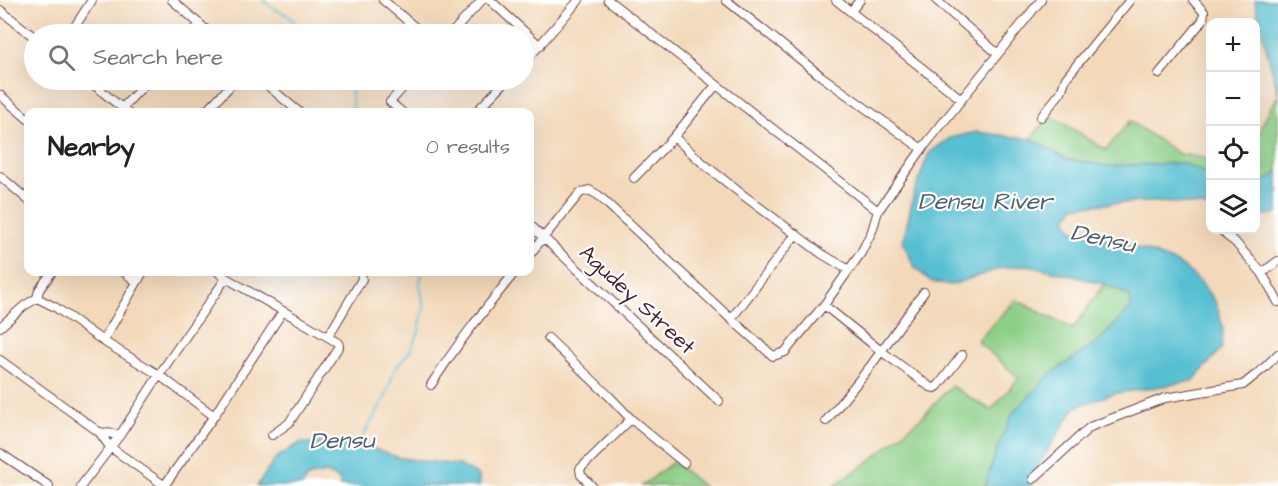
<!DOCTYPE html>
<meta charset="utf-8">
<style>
:root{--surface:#fff;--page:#f6f6f6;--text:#202124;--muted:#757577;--line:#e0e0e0}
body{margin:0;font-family:"Architects Daughter",sans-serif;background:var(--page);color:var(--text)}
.controls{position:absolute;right:18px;top:18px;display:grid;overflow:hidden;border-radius:12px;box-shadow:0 6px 24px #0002}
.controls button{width:54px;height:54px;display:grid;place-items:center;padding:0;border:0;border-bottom:2px solid var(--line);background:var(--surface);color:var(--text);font:30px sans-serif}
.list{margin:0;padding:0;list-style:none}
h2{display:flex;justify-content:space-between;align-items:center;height:78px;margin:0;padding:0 24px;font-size:26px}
h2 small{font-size:20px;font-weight:400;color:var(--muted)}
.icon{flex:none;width:33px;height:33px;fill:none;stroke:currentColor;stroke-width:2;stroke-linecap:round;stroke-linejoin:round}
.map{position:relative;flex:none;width:1278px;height:486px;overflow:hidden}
.search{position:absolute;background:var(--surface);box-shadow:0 6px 24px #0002;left:24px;top:24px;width:510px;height:66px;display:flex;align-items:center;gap:15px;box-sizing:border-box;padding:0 21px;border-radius:33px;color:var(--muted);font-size:22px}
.panel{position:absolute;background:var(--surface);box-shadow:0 6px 24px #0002;left:24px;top:108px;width:510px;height:168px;border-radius:12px}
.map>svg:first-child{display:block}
</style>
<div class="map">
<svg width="1278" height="486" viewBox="0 0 1278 486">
<rect width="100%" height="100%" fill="#fff"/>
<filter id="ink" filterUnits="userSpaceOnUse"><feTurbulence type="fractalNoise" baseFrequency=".0167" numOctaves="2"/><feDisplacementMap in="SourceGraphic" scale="12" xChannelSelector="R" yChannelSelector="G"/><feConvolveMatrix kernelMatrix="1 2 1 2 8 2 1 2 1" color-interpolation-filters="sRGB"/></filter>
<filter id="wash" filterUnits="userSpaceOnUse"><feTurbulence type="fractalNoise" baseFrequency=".008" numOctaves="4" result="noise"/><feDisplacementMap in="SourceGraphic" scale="24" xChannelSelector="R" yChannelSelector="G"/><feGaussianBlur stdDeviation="1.35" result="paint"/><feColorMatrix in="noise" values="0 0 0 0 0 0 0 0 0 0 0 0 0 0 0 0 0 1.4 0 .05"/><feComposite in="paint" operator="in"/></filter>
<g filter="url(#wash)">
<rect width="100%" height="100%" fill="#f3d9ba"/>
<!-- green -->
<path fill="#8ccf87" stroke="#6b7759" stroke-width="1.5" d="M 1278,96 L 1278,170 C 1274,178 1264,182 1256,184 L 1256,138 L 1269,110 Z
M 1050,115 L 1106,150 L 1130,121 L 1179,154 L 1210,159 L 1210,175 L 1182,163 L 1108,166 L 1066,159 L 1031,139 Z
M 1104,284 L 1130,296 L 1131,308 L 1098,342 L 1049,375 L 999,443 L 985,486 L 833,486 L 870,461 L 924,415 L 951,386 L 991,410 L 1019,378 L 977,341 L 1016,300 L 1073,329 Z
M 673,462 L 703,486 L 704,486 L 642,486 Z"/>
<!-- water -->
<path fill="#56c0d2" stroke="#50707e" stroke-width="1.5" d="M 1255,0 L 1278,0 L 1278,95 L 1255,3 Z
M 977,132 L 1031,139 L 1066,159 L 1108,166 L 1182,163 L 1210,175 L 1210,208 C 1166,198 1120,203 1075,206 L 1066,218 L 1072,229 L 1147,251 L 1179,264 L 1200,281 L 1216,303 L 1223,328 L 1222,348 L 1193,381 L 1112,394 L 1075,407 L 1035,470 L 1031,486 L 985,486 L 999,443 L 1013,413 L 1049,375 L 1098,342 L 1131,308 L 1130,296 L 1104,284 L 1029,265 L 1001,268 L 951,285 L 932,282 L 915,268 L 903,242 L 914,193 L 929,153 L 950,138 Z
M 1278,170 L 1278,213 L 1256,217 L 1256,184 C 1264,182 1274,178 1278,170 Z
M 300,443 L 334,443 L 368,447 L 400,458 L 459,465 L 479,476 L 480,486 L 340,486 L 340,480 L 327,473 L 307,477 L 302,486 L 257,486 L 276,458 Z"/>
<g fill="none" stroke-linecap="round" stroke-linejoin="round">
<!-- stream -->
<path stroke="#56c0d2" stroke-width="2" d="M 263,0 L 273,8 L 289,16 L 298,27 L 319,32 L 338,31 L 339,34
M 348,80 L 352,100 L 353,112
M 357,446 L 385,398 L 395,369 L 410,351 L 418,334 L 424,309 L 420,284 L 422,272"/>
</g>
</g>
<g filter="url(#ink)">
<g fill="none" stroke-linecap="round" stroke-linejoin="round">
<!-- street casing -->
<g stroke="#633b40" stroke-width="10">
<path id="street" d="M 172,0 L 211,34
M 383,0 L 423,34
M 490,0 L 540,46
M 608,0 L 878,211
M 726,0 L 821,76 L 922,149
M 836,0 L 961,99
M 936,0 L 998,54
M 0,10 L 34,37
M 851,11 L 860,0
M 70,34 L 92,0
M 191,34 L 200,24
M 451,34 L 482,0
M 524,63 L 579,0
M 1159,74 L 1203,20 L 1204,12 L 1193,0
M 88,80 L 127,112
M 261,80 L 299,112
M 0,95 L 28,119
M 122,108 L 149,80
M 205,112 L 236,80
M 402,112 L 390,102 L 410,80
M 476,112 L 507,80
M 1041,117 L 1061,92 L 1066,78 L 1130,0
M 674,137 L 705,165 L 739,192 L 822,254 L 849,270
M 0,176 L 28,200
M 634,178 L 674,137 L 716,85
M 530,225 L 719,401
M 1222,230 L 1227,236 L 1235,242 L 1262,273 L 1278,302
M 530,254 L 580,193 L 589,190 L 598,195 L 731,319 L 773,356 L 785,352 L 824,305 L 861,253 L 872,231 L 878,211 L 922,149 L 1041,0
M 124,272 L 137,282
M 218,272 L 226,278 L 328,337 L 338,343 L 339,346 L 289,423 L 272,435
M 1262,273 L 1278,261
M 37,298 L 55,307 L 103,341 L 159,375 L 214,416
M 824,305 L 881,351 L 930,387 L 935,388 L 938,386 L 962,355
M 731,319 L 796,234
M 0,327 L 24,306 L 37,298 L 39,290 L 52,272
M 328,337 L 362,279 L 361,272
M 548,338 L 608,395 L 631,419 L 684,463
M 103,341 L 143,272
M 0,360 L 99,432 L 120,435
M 431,385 C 456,345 486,308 515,272
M 826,421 L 869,368 L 924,292
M 99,432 L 110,447 L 165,486
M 0,453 L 49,486
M 1033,479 L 1090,427 L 1165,398 L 1243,385 L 1264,368 L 1278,354
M 81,486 L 120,435 L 159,375 L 226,278
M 164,486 L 214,416 L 283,311
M 592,486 L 581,475 L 580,469 L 631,419"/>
</g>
<!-- street -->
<use href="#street" stroke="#fff" stroke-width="8"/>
</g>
</g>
<g text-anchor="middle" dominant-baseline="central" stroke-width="4.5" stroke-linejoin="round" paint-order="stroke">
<!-- street labels -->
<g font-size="22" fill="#4a1f2b" stroke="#fff">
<text transform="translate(637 300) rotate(43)">Agudey Street</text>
</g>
<!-- water labels -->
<g font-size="24" font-style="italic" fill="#4f5f6e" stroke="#fff">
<text x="985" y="202">Densu River</text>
<text transform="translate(1103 239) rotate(12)">Densu</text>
<text transform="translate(342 441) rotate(-1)">Densu</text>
</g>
</g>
</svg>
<div class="controls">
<button>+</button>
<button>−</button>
<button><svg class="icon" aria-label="locate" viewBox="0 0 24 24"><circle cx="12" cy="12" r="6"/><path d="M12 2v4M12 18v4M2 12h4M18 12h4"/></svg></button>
<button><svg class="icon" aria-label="layers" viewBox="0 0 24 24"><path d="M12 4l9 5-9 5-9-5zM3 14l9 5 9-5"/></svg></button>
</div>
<div class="search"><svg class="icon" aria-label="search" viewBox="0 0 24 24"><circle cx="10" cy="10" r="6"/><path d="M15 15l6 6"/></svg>Search here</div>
<section class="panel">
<h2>Nearby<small>0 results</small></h2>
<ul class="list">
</ul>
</section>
</div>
